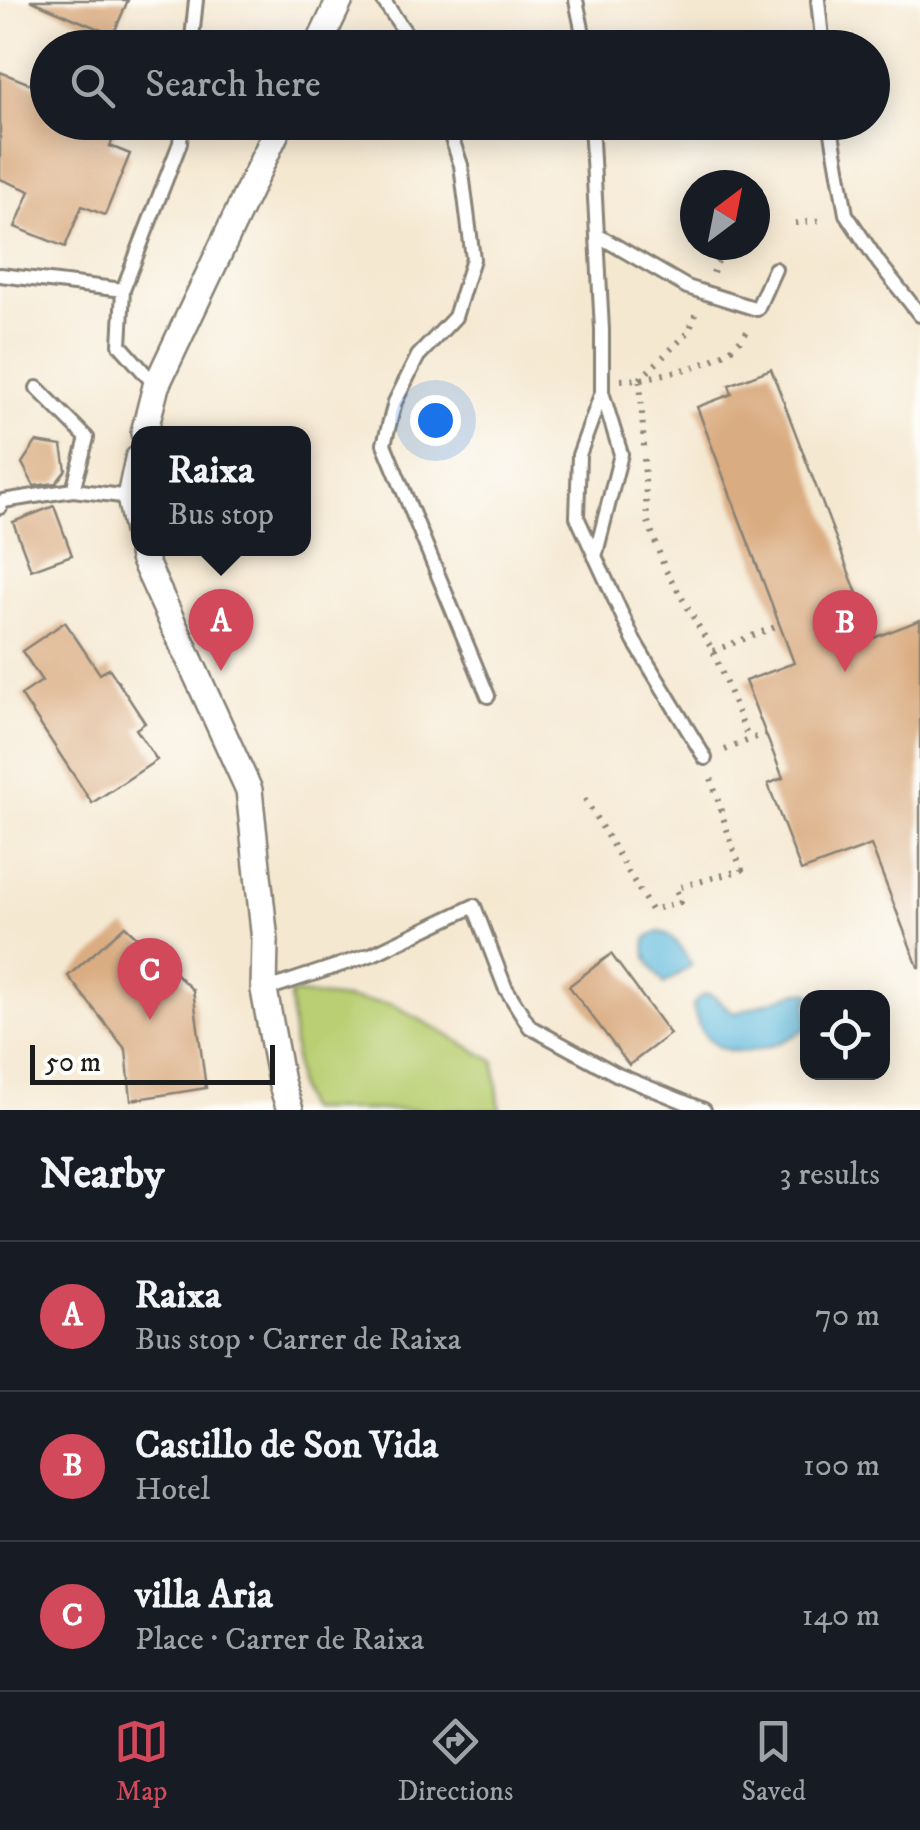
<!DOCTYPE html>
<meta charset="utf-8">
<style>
:root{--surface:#171b24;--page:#20242c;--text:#f1f3f6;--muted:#9ea1a6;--line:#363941;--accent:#d1495b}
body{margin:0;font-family:"IM FELL DW Pica",serif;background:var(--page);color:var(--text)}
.controls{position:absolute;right:30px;bottom:30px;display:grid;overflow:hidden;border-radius:20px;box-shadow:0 5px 25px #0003}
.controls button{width:90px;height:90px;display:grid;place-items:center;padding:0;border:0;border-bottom:2px solid var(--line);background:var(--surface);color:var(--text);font:50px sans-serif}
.compass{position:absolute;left:680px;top:170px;width:90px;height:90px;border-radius:50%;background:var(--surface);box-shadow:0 5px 25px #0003;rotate:32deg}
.scale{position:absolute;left:30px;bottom:25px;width:245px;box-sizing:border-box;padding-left:10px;border:5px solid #1c1c1c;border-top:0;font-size:28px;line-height:35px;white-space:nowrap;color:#1c1c1c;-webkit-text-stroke:8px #fdfcf7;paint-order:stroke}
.you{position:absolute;left:435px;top:420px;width:35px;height:35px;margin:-25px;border:8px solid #fff;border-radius:50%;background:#1a73e8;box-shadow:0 0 0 15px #1a73e833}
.badge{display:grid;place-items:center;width:65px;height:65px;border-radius:50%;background:var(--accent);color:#fff;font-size:32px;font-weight:700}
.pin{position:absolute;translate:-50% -82px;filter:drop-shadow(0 2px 5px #0008)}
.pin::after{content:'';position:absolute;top:52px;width:35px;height:30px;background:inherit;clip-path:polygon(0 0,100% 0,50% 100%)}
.popup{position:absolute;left:131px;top:426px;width:180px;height:130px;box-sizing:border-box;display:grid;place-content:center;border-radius:20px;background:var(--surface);filter:drop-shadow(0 2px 8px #0005);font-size:32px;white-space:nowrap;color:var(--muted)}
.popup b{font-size:38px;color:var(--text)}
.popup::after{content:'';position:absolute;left:50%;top:100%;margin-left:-20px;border:20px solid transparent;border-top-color:var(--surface)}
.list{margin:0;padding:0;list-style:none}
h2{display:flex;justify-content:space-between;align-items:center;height:130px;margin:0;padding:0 40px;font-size:42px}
h2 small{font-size:32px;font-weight:400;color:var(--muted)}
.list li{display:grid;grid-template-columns:65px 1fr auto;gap:30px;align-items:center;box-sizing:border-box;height:150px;padding:0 40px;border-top:2px solid var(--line)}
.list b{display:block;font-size:38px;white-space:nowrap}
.list p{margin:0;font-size:32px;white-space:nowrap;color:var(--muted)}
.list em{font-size:32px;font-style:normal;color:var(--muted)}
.icon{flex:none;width:55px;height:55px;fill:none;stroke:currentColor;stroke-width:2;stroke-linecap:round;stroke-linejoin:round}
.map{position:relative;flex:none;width:920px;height:1110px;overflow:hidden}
.search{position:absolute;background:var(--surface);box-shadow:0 5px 25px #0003;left:30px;right:30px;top:30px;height:110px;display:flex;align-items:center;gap:25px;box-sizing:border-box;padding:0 35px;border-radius:55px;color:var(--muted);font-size:38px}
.sheet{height:580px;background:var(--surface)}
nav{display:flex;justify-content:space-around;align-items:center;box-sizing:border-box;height:140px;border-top:2px solid var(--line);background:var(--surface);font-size:28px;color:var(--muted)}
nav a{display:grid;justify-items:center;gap:5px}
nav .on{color:var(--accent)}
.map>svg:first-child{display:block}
</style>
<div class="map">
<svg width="920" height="1110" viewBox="0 0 920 1110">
<rect width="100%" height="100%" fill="#fdfcf7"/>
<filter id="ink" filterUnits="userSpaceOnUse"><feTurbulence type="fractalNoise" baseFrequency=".01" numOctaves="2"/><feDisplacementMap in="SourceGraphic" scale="20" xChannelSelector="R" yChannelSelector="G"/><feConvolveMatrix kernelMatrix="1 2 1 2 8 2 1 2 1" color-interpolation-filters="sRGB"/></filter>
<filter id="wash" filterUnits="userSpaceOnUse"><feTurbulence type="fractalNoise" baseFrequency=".0048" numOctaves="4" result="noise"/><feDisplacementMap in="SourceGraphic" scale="40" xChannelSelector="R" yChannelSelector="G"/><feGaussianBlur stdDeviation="2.25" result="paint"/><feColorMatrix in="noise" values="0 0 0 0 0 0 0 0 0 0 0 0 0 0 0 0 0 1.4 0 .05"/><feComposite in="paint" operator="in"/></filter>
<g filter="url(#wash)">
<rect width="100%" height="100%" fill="#f5e8d1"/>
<!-- green -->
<path fill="#bacf73" stroke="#6b7648" stroke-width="2.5" d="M 290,993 L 392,1004 L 494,1061 L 500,1110 L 306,1110 L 297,1085 Z"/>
<!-- water -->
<path fill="#5fbadd" stroke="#3e6b7c" stroke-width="2.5" d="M 659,932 C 675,933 683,953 692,965 L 664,984 C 655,970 640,956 647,938 Z
M 798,992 L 808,992 L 816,997 L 808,998 L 807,1028 C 766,1055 704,1071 693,1005 C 710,979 719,1007 736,1013 Z"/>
<g id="blocks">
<!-- building -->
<path fill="#daac81" d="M 30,0 L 128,0 L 113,35 Z
M 0,72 L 48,91 L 48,122 L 120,122 L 110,146 L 130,154 L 105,215 L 82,206 L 65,247 L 15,227 L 30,191 L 0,179 Z
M 771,369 L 874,638 L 920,620 L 920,967 L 918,967 L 871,845 L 801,871 L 768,784 L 783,778 L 745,681 L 794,663 L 697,407 L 732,394 L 729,385 Z
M 36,442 L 62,446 L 66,470 L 56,483 L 34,486 L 22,463 Z
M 54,506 L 72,555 L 31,570 L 13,522 Z
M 65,622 L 100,674 L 109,668 L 145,723 L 136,729 L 157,760 L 92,803 L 21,695 L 42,681 L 22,651 Z
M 125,926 L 193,990 L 206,1088 L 131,1100 L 126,1050 L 68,976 Z
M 611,954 L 670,1034 L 629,1065 L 569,986 Z"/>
</g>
</g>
<g filter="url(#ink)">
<use href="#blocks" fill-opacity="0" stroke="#888276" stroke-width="2.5"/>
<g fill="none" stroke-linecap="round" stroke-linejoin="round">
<!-- lane casing -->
<g stroke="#888276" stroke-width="18">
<path id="lane" d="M 383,0 L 416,48
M 576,0 L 586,48
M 818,0 L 823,48
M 124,47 L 125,48
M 191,48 L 196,0
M 446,122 L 461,165 L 473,259 L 455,317 L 418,356 L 395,402 L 384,444 L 488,696
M 591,122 L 602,330 L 602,392 L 621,454 L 595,557
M 830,122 L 846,214 L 879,263 L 920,315
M 597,235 L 687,287 L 757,309 L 775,269
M 0,275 L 123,290 L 120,345 L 156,386
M 123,290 L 180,143 L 182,122
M 37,388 L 87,438 L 73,490
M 602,392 L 579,455 L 577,517 L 634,641 L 705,758
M 0,507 L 3,501 L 73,490 L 130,497
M 264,990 L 373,954 L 474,906 L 505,987 L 530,1027 L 618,1075 L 704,1110"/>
</g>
<!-- street casing -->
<g stroke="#888276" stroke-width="30">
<path id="street" d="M 317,48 L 340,0
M 144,433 L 156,386 L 281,122
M 138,459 L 130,497 L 138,536
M 141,548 L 143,558 L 249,790 L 265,941 L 264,990 L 281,1082 L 290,1110"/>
</g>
<!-- path -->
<path stroke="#888276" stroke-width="6" stroke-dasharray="2.5 8" stroke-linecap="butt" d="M 795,223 L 825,220
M 713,273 L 725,245
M 640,379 L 689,332 L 696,312
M 642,379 C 680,370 728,365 749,328
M 621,380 L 640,379 L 644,447
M 644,459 L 647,519 L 665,569 L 713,651 L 749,740
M 713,651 L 780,625
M 725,750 L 766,733
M 585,799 L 651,910 L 680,902 L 676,888 L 742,870 L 732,846 L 711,778"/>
<!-- lane -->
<use href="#lane" stroke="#fff" stroke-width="12"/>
<!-- street -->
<use href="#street" stroke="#fff" stroke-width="25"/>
</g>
</g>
</svg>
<div class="controls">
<button><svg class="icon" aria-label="locate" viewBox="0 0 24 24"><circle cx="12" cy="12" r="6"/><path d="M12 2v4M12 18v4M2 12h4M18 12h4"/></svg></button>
</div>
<svg class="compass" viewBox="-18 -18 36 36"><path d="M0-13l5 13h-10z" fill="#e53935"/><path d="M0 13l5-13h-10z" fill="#9ea1a6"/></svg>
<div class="scale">50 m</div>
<div class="you"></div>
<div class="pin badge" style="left:221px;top:671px">A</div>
<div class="popup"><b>Raixa</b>Bus stop</div>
<div class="pin badge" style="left:845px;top:672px">B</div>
<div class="pin badge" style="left:150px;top:1020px">C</div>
<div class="search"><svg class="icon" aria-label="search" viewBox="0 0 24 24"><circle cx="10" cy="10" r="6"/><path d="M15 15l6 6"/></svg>Search here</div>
</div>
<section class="sheet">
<h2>Nearby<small>3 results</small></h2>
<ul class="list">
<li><span class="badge">A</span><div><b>Raixa</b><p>Bus stop · Carrer de Raixa</p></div><em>70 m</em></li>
<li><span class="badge">B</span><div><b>Castillo de Son Vida</b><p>Hotel</p></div><em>100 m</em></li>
<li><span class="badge">C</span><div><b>villa Aria</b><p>Place · Carrer de Raixa</p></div><em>140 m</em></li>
</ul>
</section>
<nav>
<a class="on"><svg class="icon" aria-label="map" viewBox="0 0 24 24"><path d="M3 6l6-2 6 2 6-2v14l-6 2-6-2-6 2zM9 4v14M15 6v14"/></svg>Map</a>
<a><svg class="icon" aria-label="directions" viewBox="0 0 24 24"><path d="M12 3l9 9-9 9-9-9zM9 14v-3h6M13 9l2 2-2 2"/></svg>Directions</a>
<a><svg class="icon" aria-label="saved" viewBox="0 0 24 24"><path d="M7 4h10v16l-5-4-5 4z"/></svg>Saved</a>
</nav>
